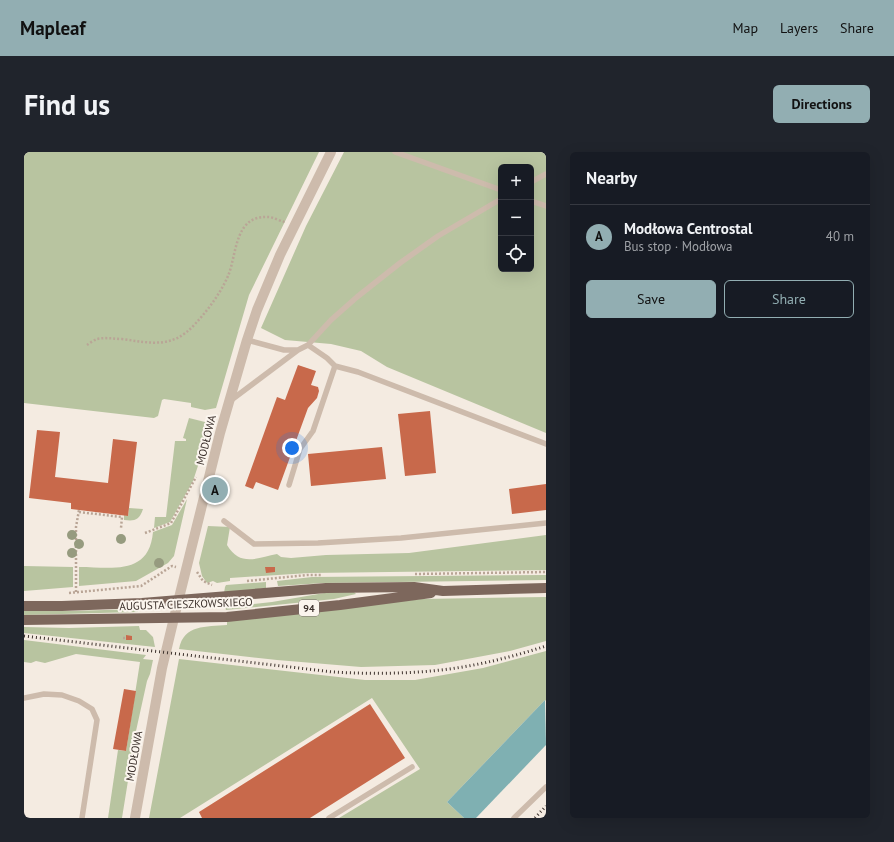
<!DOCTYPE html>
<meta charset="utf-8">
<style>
:root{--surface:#171b24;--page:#20242c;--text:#f1f3f6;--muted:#9ea1a6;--line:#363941;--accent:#92aeb2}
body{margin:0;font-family:"PT Sans",sans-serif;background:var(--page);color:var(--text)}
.controls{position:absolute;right:12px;top:12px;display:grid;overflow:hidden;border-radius:6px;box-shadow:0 4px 16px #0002}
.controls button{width:36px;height:36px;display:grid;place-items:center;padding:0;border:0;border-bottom:1px solid var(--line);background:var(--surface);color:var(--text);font:20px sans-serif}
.you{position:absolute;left:268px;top:296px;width:14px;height:14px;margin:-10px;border:3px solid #fff;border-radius:50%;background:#1a73e8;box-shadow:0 0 0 6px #1a73e833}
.badge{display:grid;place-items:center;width:26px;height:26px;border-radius:50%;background:var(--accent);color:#111;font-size:13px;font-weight:700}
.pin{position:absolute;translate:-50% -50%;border:2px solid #fff;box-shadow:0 1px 4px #0006}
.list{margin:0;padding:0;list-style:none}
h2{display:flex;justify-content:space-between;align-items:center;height:52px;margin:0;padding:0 16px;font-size:17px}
h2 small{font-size:13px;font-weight:400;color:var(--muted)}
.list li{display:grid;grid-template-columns:26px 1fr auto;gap:12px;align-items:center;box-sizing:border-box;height:64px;padding:0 16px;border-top:1px solid var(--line)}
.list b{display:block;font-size:15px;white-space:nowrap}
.list p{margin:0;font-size:13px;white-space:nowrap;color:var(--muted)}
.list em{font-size:13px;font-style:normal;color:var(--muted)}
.actions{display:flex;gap:8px;padding:12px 16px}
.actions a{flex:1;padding:9px 0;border:1px solid var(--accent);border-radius:6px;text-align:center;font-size:14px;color:var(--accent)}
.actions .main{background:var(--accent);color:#111}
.icon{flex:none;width:22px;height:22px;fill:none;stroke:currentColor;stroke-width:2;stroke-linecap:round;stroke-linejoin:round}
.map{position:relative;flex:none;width:522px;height:666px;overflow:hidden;border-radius:6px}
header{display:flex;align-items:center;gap:24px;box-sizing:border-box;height:56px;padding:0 20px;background:var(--accent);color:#111}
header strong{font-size:19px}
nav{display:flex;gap:22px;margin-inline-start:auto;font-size:14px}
.intro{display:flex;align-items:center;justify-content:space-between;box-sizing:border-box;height:96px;padding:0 24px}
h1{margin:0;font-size:28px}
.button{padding:10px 18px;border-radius:6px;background:var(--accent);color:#111;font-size:14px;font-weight:700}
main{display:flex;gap:24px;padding:0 24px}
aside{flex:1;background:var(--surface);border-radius:6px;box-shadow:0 4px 16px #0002}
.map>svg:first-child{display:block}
</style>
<header>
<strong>Mapleaf</strong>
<nav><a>Map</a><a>Layers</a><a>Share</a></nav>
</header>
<div class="intro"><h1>Find us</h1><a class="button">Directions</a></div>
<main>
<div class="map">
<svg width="522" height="666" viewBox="0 0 522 666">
<rect width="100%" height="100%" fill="#f4ebe1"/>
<!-- green -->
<path fill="#b8c4a0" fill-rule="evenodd" d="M 0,0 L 295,0 L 225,143 L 192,256 L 181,258 L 167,255 L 167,251 L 140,247 L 138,248 L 134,264 L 130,266 L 0,251 Z
M 320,0 L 522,0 L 522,281 L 363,215 L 337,199 L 307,192 L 261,188 L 237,176 L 282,74 ZM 477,15 L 507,15 L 507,117 L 477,117 Z
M 165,266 L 181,270 L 187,274 L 169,329 L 146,370 L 130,376 L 131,365 L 142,365 L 151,289 L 162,289 L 162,287 L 159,286 Z
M 163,347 L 150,404 L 144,411 L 112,429 L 55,434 L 55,415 C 88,415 125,424 129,380 L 148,373 Z
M 105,356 L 119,357 C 115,369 110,369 100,368 L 100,363 L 104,364 Z
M 184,374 L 206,375 L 203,393 C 216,415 233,406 253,402 L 257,405 L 267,406 L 302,403 L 385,401 L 522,383 L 522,418 L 285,421 L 206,426 L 206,429 L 193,431 L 189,429 L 183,431 L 178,424 L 175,411 Z
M 0,414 L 49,415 L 49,435 L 0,439 Z
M 522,423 L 522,428 L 299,431 L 254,434 L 253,429 L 288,425 Z
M 242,430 L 242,436 L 200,441 L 201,435 L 202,433 Z
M 306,440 L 330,440 L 332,442 L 310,447 L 202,458 L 201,455 L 248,450 Z
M 522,445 L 522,489 L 486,499 L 411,513 L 337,515 L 253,508 L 155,497 C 160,472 182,475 203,473 L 203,469 L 397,447 Z
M 114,457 L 114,460 L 0,463 L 0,459 L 47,459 Z
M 115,474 L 116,478 L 122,478 L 129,485 L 131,495 L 0,481 L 0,475 L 45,476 Z
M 0,488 L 122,503 L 119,507 L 129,508 L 126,522 L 123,529 L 112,579 L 98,666 L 84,666 L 94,598 L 102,599 L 116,510 L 52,502 L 21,511 L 12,509 L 7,511 L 0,510 Z
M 522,499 L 522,549 L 521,548 L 423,650 L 440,666 L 315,666 L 396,617 L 348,546 L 156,666 L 125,666 L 155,507 L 341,528 L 391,528 L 459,516 Z"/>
<!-- water -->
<path fill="#7fb0b2" d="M 521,548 L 522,593 L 452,666 L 440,666 L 423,650 Z"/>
<!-- building -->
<path fill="#c8694b" d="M 274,213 L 292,219 L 287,233 L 294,235 L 295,239 L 293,246 L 284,256 L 254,338 L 232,330 L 229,337 L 221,334 L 253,245 L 261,248 Z
M 406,259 L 412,321 L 381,324 L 374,262 Z
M 13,278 L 36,280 L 31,325 L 84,331 L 89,287 L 113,290 L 104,364 L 47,357 L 47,351 L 5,346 Z
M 358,295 L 362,327 L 287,334 L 284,302 Z
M 522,332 L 522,358 L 488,362 L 485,337 Z
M 241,415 L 251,415 L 251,420 L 242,421 Z
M 102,483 L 108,484 L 108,488 L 102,488 Z
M 100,537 L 112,539 L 102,599 L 89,597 Z
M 346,552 L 381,606 L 286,666 L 178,666 L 175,660 Z"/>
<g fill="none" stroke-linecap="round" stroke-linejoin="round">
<!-- path -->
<path stroke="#b9a596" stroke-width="2.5" stroke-dasharray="2 2" stroke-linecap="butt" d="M 63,193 C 66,191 70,188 73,187 C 82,185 89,187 98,187 C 127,191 149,197 171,172 C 184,158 196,142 204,124 C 213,103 210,63 244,65 C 249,65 256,69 261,70
M 55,360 L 98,365 L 97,376
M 121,381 L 147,371 L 172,325
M 173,420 L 179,429 L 188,433
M 391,422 L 522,420
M 223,429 L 283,423 L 298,423
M 52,440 L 52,375 L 55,358
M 45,441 L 117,434 L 148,414 L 152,415
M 99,486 L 102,486"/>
<!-- service -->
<path stroke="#cdbbac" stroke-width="5.5" d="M 371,0 L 477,38
M 507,30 L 522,22
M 507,49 L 522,54
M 223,188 L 260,198 L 274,198 L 284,193 L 307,168 L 333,145 L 376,111 L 414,84 L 477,47
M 284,193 L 303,206 L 311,214 L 334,220 L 522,292
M 206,249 L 274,198
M 265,333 L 276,297 L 289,279 L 311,214
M 200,369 L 230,392 L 294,391 L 377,386 L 522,371
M 0,546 L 20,542 L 38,543 L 55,549 L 68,557 L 73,568 L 58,666
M 305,666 L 388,615
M 490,666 L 522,635"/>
<!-- minor -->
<path stroke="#cdbbac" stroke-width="10" d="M 111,666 L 138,516 L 150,466"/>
<!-- tertiary -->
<path stroke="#cdbbac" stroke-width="10" d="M 150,466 L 196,281 L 223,188 L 233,158 L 256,103 L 307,0"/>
<!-- primary -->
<path stroke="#7d675c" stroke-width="10" d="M 0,454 L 38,454 L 118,451 L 302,436 L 390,435 L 419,439 L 522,436
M 0,468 L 203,465 L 316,453 L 407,441"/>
<!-- rail -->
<path stroke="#3b302b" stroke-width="3" stroke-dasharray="1 3" stroke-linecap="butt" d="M 0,484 L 309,520 C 345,522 381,522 417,518 C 453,514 488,505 522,494
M 511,666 L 522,654"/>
</g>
<!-- trees -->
<g fill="#969b7f">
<circle cx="48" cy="383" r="5"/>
<circle cx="97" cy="387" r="5"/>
<circle cx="55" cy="392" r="5"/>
<circle cx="48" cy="401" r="5"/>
<circle cx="135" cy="411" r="5"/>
</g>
<g text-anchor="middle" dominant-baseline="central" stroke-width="4" stroke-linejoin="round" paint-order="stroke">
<!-- shield labels -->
<rect fill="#fbf5ee" stroke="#756b66" stroke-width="1" x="275" y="448" width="20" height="16" rx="3"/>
<g font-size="10" font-weight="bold" fill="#3b302b">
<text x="285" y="456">94</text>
</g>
<!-- street labels -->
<g font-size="11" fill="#3b302b" stroke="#fbf5ee">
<text transform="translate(182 288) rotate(-76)">MODŁOWA</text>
<text transform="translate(162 452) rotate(-2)">AUGUSTA CIESZKOWSKIEGO</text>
<text transform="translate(110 604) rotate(-80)">MODŁOWA</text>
</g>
</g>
</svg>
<div class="controls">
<button>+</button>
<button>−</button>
<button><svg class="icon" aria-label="locate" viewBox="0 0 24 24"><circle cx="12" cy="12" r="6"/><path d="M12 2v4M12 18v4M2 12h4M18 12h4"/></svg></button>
</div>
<div class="you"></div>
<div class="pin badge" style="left:191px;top:338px">A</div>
</div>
<aside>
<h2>Nearby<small></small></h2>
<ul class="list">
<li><span class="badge">A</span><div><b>Modłowa Centrostal</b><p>Bus stop · Modłowa</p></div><em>40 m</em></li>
</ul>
<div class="actions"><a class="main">Save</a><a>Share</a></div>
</aside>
</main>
